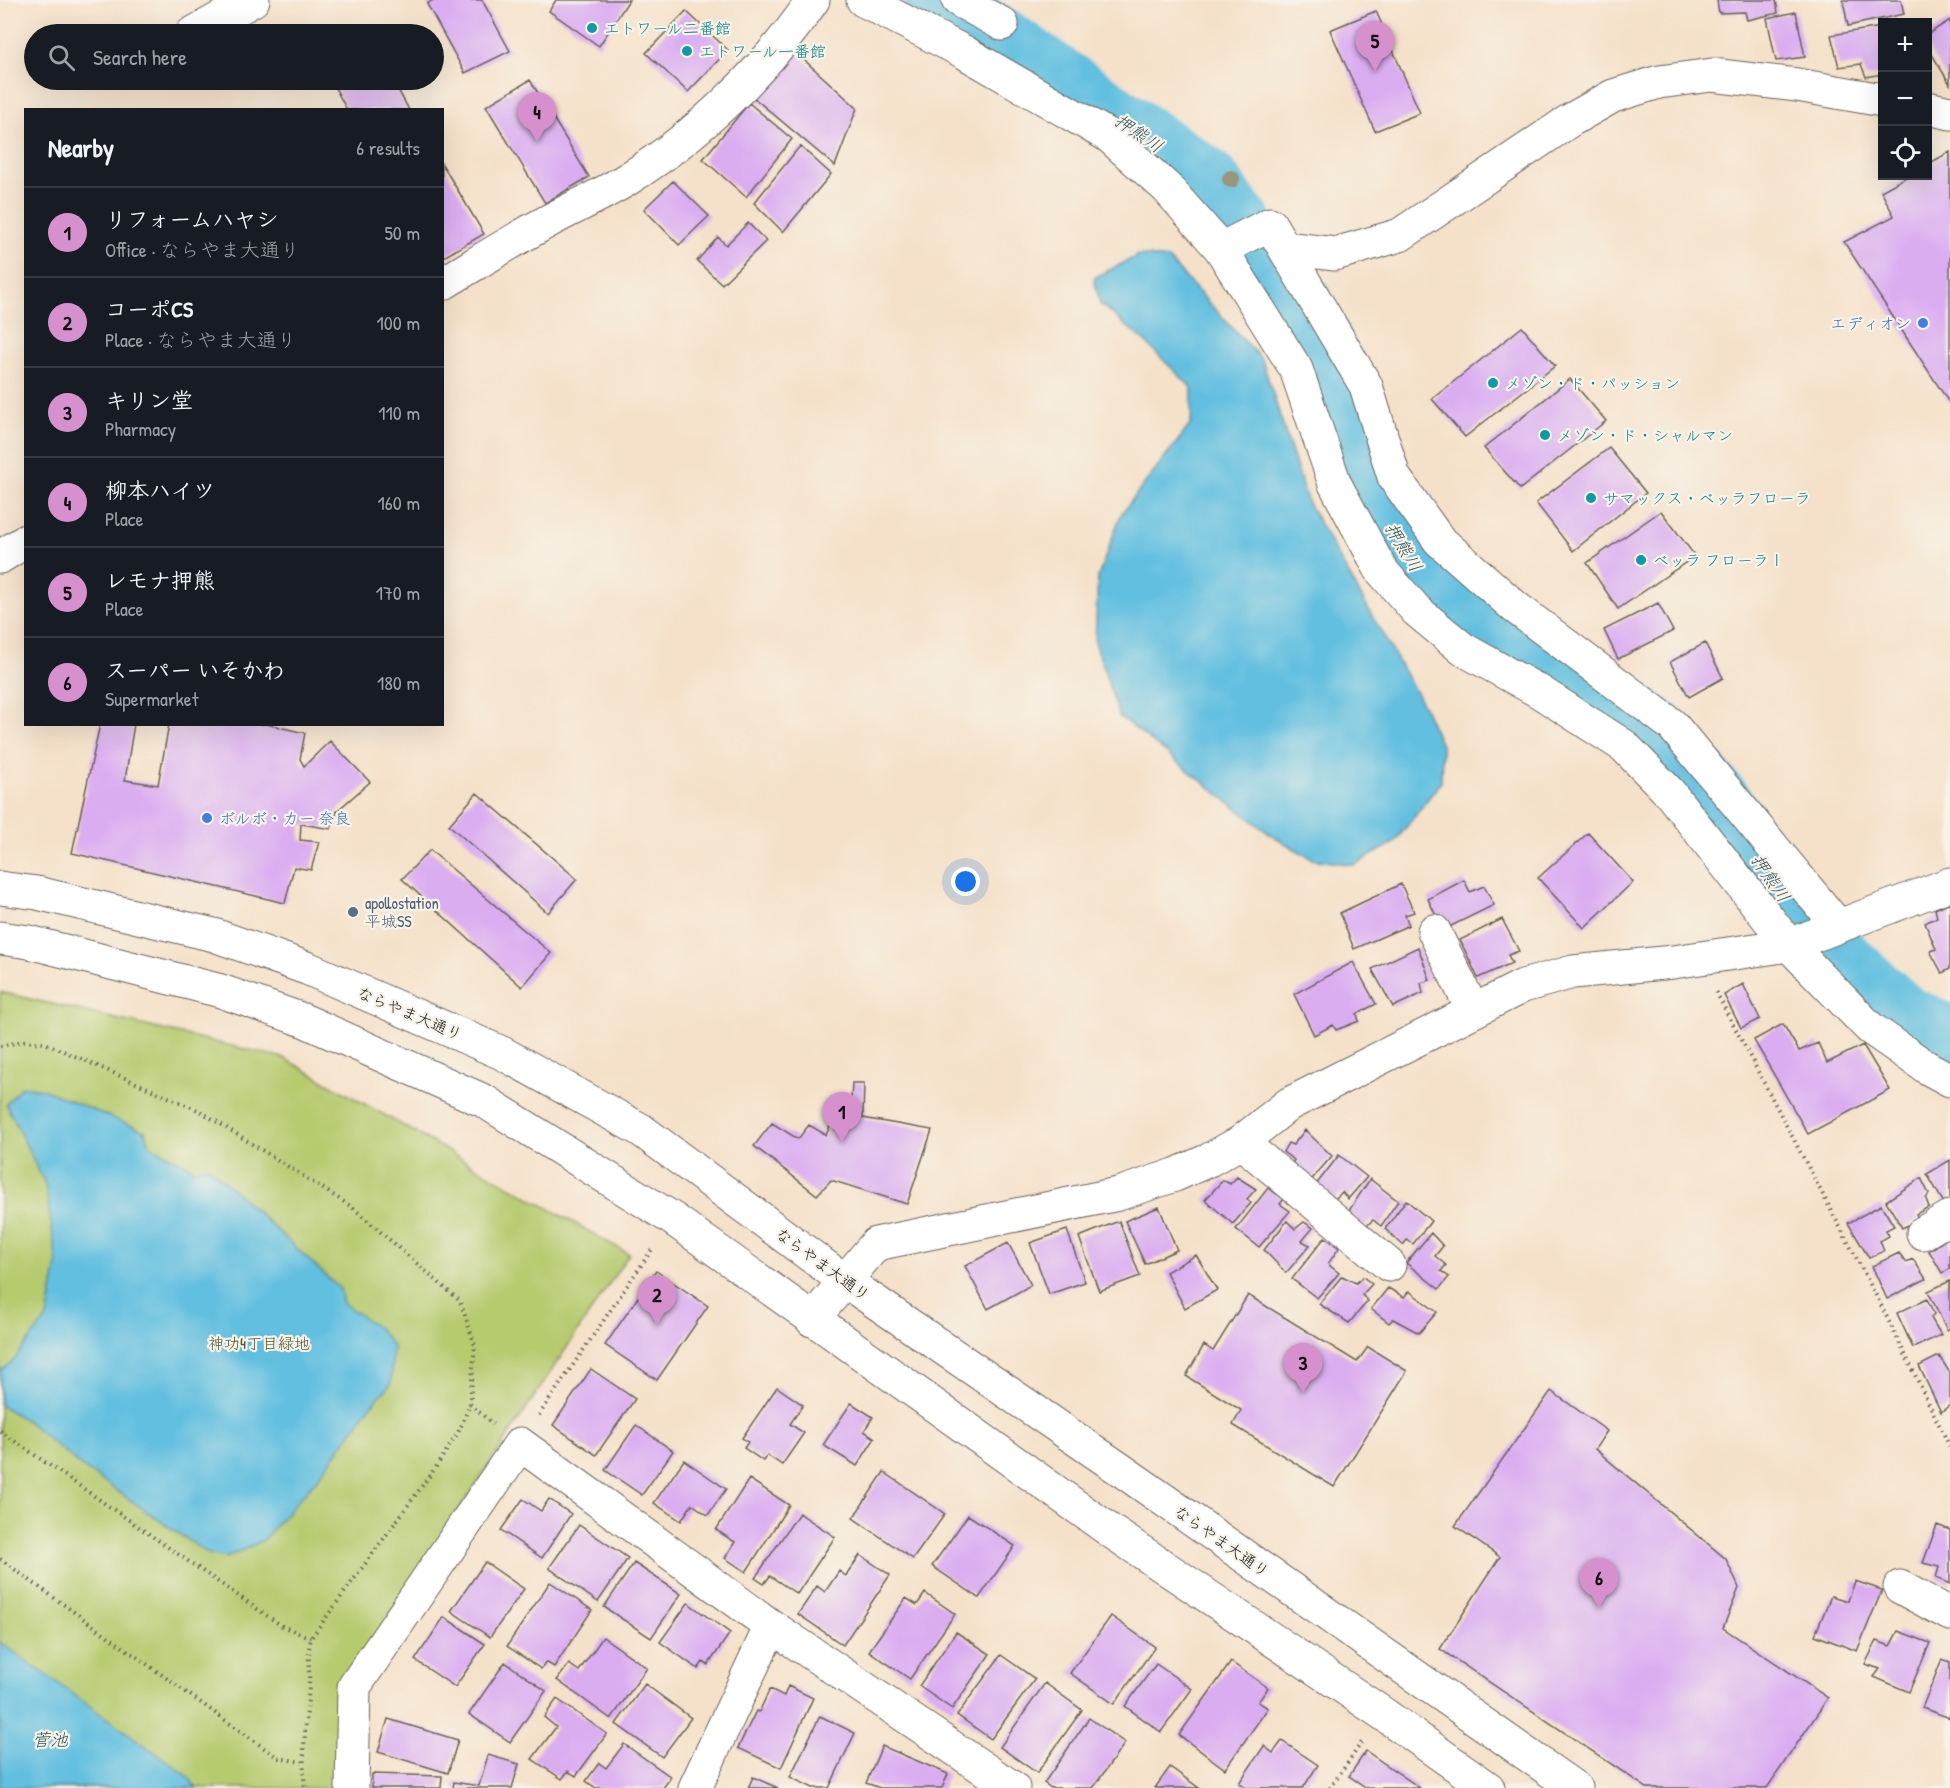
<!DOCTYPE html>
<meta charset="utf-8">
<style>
:root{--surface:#171b24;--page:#242831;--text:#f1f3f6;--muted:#9ea1a6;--line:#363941;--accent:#d690ce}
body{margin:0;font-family:"Patrick Hand","Klee One",sans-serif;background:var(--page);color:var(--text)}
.controls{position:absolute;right:18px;top:18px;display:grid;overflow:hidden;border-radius:0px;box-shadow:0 6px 24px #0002}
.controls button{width:54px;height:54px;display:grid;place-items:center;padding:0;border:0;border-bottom:2px solid var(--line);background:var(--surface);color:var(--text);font:30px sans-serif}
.you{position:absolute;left:966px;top:882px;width:21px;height:21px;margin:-15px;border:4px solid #fff;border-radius:50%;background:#1a73e8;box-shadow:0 0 0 9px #1a73e833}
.badge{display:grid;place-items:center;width:39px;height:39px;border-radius:50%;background:var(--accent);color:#111;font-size:20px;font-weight:700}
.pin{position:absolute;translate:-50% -50px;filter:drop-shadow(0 2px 3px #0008)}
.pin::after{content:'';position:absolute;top:32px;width:21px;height:18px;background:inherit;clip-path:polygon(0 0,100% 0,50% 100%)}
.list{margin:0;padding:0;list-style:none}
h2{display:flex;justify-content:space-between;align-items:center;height:78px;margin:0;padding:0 24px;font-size:26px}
h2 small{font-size:20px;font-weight:400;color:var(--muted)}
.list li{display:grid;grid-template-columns:39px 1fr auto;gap:18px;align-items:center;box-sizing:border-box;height:90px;padding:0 24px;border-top:2px solid var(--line)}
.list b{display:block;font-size:22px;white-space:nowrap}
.list p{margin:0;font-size:20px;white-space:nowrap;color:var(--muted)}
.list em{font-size:20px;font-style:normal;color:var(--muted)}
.icon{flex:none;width:33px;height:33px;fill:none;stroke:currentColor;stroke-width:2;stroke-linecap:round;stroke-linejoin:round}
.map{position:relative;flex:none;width:1950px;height:1788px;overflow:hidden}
.search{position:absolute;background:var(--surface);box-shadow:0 6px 24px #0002;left:24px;top:24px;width:420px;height:66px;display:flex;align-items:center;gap:15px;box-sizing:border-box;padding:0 21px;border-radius:33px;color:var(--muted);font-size:22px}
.panel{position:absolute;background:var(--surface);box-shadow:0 6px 24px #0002;left:24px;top:108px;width:420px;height:618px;border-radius:0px}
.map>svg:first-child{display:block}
</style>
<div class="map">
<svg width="1950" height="1788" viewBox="0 0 1950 1788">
<rect width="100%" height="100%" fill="#f7f3e8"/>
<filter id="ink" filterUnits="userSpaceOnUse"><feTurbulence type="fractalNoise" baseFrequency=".0167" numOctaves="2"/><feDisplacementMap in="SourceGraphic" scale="12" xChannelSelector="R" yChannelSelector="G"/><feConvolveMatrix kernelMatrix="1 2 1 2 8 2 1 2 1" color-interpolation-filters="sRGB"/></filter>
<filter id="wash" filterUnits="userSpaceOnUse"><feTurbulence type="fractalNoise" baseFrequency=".008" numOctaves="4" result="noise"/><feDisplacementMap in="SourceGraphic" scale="24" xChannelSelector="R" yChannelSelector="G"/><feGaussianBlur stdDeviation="1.35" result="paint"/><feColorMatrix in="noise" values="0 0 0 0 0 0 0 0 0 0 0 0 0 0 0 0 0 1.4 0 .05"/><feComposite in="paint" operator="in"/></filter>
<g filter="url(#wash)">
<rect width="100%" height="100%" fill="#f5e1c9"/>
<!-- green -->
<path fill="#b6ca6e" stroke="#697345" stroke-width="1.5" d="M 0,992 L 284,1058 L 629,1254 L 342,1686 L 338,1788 L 0,1788 Z"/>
<!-- water -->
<path fill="#62bfe0" stroke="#3f6e7e" stroke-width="1.5" d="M 1139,255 L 1168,259 L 1262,360 L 1308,503 L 1423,705 L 1442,748 L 1441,782 L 1394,843 L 1354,865 L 1312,859 L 1268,833 L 1119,716 L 1095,642 L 1098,577 L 1121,514 L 1191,424 L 1192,388 L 1141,338 L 1100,304 L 1094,278 Z
M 22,1086 L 42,1089 L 145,1131 L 150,1145 L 194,1169 L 208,1166 L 340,1289 L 343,1303 L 378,1328 L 393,1346 L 391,1384 L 370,1407 L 319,1477 L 262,1541 L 226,1558 L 208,1554 L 81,1466 L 27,1421 L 0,1405 L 0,1371 L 12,1362 L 47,1318 L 57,1264 L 45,1184 L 6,1104 Z
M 0,1642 L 188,1776 L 196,1788 L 0,1788 Z"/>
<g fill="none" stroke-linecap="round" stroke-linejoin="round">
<!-- river -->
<path stroke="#62bfe0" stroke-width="64" d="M 936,0 L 1001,39 L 1206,179 L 1299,301 L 1341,384 L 1369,489 L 1427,587 L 1603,694 L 1661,734 L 1722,805 L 1805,927 L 1904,1017 L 1950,1036"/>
</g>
<g id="blocks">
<!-- building -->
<path fill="#daadf1" d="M 433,0 L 482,0 L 510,51 L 465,73 L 427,4 Z
M 556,0 L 629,0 L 599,46 L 549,11 Z
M 1717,0 L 1776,0 L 1778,13 L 1747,20 L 1745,12 L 1719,13 Z
M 1843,0 L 1901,0 L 1904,14 L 1848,26 Z
M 686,11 L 728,50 L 688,92 L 646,53 Z
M 1376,11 L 1420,113 L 1375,131 L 1330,30 Z
M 1796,12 L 1805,57 L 1776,61 L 1767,18 Z
M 1950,20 L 1950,84 L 1928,48 L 1928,34 Z
M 1882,27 L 1882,74 L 1866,77 L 1861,64 L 1839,67 L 1831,35 Z
M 791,48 L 857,108 L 835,166 L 747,92 Z
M 331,80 L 393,80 L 409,110 L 347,110 Z
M 530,80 L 589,177 L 545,203 L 486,106 Z
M 749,103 L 792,139 L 746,197 L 703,159 Z
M 800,146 L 831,174 L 783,232 L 754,203 Z
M 1950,152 L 1950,404 L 1844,242 L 1894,216 L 1881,191 L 1908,176 L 1928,176 L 1928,164 Z
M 442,164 L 484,234 L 442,258 Z
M 673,181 L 709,216 L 679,245 L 644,209 Z
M 748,223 L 766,241 L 722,284 L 697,261 L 718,237 L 726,245 Z
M 1522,327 L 1555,366 L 1465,437 L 1432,399 Z
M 1570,379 L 1606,421 L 1520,489 L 1484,448 Z
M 1609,448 L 1646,493 L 1573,551 L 1536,503 Z
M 1661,511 L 1695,556 L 1618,609 L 1587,563 Z
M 1658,603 L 1673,631 L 1618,659 L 1604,630 Z
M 1705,643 L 1723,678 L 1689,697 L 1670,662 Z
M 100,724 L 134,724 L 125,780 L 158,785 L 169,724 L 266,724 L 305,733 L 300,759 L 304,766 L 330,741 L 370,782 L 337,811 L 331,829 L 301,824 L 300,840 L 319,842 L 311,870 L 294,867 L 285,903 L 72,853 Z
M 477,793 L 577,879 L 548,913 L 449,825 Z
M 1588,833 L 1633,882 L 1584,928 L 1538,878 Z
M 430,850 L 551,953 L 522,987 L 402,879 Z
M 1464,880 L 1470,892 L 1484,886 L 1494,905 L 1443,930 L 1428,899 Z
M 1401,884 L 1414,912 L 1405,915 L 1409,925 L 1354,949 L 1340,913 Z
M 1950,902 L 1950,969 L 1942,973 L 1930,951 L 1936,949 L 1925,923 L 1937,917 L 1935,909 Z
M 1502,919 L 1519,951 L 1508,955 L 1512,963 L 1478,978 L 1460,940 Z
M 1418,947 L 1430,980 L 1421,983 L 1423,993 L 1393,1007 L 1372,969 Z
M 1353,962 L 1376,1004 L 1357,1014 L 1359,1021 L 1336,1030 L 1333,1025 L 1314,1035 L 1294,994 Z
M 1743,984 L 1760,1019 L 1741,1028 L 1724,995 Z
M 1783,1024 L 1799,1051 L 1818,1043 L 1827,1063 L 1863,1045 L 1890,1090 L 1808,1134 L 1754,1040 Z
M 852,1083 L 864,1083 L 863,1118 L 932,1130 L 907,1204 L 831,1180 L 817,1195 L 754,1146 L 772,1123 L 798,1139 L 809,1125 L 826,1135 L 836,1113 L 850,1117 Z
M 1305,1130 L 1332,1156 L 1306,1186 L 1287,1174 L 1294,1160 L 1283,1152 L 1288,1143 L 1293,1145 Z
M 1339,1155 L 1367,1177 L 1348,1199 L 1342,1192 L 1331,1203 L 1312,1190 Z
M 1950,1160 L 1950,1202 L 1945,1205 L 1927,1174 Z
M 1237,1177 L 1256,1189 L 1247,1199 L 1251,1203 L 1233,1224 L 1205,1200 L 1223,1180 L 1230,1184 Z
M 1921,1178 L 1929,1194 L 1926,1199 L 1929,1207 L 1916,1214 L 1919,1220 L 1902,1228 L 1886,1201 Z
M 1370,1179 L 1398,1201 L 1381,1226 L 1373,1220 L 1365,1227 L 1348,1212 Z
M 1268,1188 L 1284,1199 L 1280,1204 L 1290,1211 L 1259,1247 L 1236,1229 Z
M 1406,1200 L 1431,1221 L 1413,1244 L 1407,1240 L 1403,1245 L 1385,1229 Z
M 1881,1205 L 1894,1226 L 1886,1230 L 1889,1236 L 1880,1241 L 1884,1251 L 1869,1258 L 1848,1223 Z
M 1159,1207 L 1177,1250 L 1145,1264 L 1125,1221 Z
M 1119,1221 L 1140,1276 L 1099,1291 L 1079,1237 Z
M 1287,1221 L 1295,1229 L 1304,1222 L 1313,1228 L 1302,1241 L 1310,1245 L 1286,1273 L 1264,1250 Z
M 1950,1225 L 1950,1269 L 1942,1273 L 1929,1251 L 1946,1239 L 1941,1230 Z
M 1067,1230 L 1085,1282 L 1049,1294 L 1030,1243 Z
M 1431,1233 L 1443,1246 L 1435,1256 L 1446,1265 L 1441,1271 L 1449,1277 L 1439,1289 L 1406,1263 Z
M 1325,1237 L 1339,1248 L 1328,1264 L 1339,1273 L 1317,1298 L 1292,1279 Z
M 1008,1243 L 1031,1285 L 988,1309 L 965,1266 Z
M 1899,1253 L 1906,1262 L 1913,1259 L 1926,1279 L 1887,1299 L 1872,1266 Z
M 1196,1255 L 1217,1290 L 1185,1308 L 1166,1272 Z
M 656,1271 L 708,1306 L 657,1380 L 605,1345 Z
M 1342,1276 L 1356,1283 L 1363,1277 L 1372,1284 L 1362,1295 L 1368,1301 L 1349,1323 L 1319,1304 Z
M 1950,1281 L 1950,1328 L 1947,1330 L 1928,1291 Z
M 1388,1288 L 1404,1297 L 1409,1291 L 1437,1312 L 1419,1333 L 1393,1319 L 1389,1323 L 1371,1309 Z
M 1248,1295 L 1357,1362 L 1368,1347 L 1407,1371 L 1334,1487 L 1233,1425 L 1241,1410 L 1186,1376 L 1204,1345 L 1213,1351 Z
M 1927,1299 L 1934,1314 L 1931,1318 L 1941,1335 L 1913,1348 L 1897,1313 Z
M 1939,1356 L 1950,1373 L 1950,1405 L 1941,1412 L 1919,1366 Z
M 591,1369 L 635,1399 L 596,1455 L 553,1425 Z
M 777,1387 L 803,1405 L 790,1424 L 804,1433 L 782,1465 L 767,1455 L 763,1461 L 744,1448 L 748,1442 L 742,1438 Z
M 1551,1391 L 1607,1431 L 1595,1449 L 1726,1559 L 1739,1588 L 1723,1628 L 1828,1698 L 1767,1788 L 1647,1788 L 1440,1649 L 1500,1557 L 1455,1526 Z
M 851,1403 L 873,1417 L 864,1431 L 875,1438 L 857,1466 L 823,1445 Z
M 636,1425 L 673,1451 L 642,1495 L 605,1470 Z
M 684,1460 L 726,1489 L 708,1515 L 692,1504 L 681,1521 L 654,1503 Z
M 884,1472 L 945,1514 L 913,1559 L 853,1518 Z
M 749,1479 L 789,1505 L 746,1572 L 725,1558 L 735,1542 L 716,1530 Z
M 523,1499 L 541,1511 L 549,1499 L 571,1514 L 542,1558 L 501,1530 Z
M 799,1513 L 835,1537 L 797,1594 L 770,1576 L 764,1584 L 755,1578 Z
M 968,1515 L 1015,1546 L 979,1598 L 932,1566 Z
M 579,1525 L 628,1558 L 598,1602 L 549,1568 Z
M 1937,1525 L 1950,1530 L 1950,1584 L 1936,1578 L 1939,1567 L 1923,1563 Z
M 860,1555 L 890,1575 L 843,1645 L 798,1614 L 817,1586 L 825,1592 L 839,1571 L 846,1576 Z
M 485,1562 L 524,1589 L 490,1637 L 451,1611 Z
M 634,1563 L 681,1594 L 651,1638 L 604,1607 Z
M 1855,1581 L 1882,1590 L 1857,1651 L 1815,1635 L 1831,1596 L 1848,1601 Z
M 550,1582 L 592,1610 L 554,1667 L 546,1662 L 541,1669 L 507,1646 Z
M 925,1593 L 955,1614 L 910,1679 L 869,1651 L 906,1598 L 917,1605 Z
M 688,1603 L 730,1633 L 708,1665 L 703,1662 L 698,1669 L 660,1642 Z
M 1111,1616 L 1155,1647 L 1114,1704 L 1070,1673 Z
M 444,1617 L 485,1644 L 455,1687 L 415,1660 Z
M 1898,1631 L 1930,1643 L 1909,1692 L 1874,1677 L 1880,1669 L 1865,1664 L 1877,1641 L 1890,1646 Z
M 956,1632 L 990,1654 L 952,1709 L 919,1686 Z
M 603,1637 L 647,1668 L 611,1719 L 557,1680 L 569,1664 L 579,1671 Z
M 1001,1655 L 1035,1679 L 991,1739 L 957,1715 Z
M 1942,1659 L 1950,1662 L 1950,1718 L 1922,1708 Z
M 505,1662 L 546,1691 L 510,1742 L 469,1714 Z
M 1231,1662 L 1268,1688 L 1258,1702 L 1268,1708 L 1225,1769 L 1179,1735 Z
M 1156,1664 L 1192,1689 L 1161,1732 L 1125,1706 Z
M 1045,1683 L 1082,1710 L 1037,1773 L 1000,1747 Z
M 645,1684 L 691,1718 L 662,1757 L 616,1724 Z
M 788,1686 L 813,1698 L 781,1768 L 738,1748 L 756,1711 L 759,1712 L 770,1689 L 784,1696 Z
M 557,1699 L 607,1734 L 576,1776 L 568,1771 L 562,1779 L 532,1759 L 556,1727 L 544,1717 Z
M 820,1716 L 855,1733 L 829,1788 L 813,1788 L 790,1777 Z
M 1089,1718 L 1125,1743 L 1093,1788 L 1051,1788 L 1044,1783 Z
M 388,1719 L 458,1740 L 448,1773 L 378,1752 Z
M 1282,1741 L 1318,1765 L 1303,1788 L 1246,1788 L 1239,1783 L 1264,1746 L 1273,1753 Z
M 624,1744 L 671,1777 L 663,1788 L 596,1788 L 586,1781 L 599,1763 L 606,1768 Z
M 882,1746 L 948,1774 L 942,1788 L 880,1788 L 866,1783 Z
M 1366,1751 L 1420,1788 L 1367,1788 L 1349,1776 Z
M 488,1755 L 519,1764 L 512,1788 L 453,1788 L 454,1782 L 479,1786 Z
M 1170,1767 L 1199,1788 L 1155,1788 Z
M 372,1774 L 442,1776 L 441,1788 L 372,1788 Z
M 753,1777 L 778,1788 L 748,1788 Z"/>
</g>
</g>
<g filter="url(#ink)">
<use href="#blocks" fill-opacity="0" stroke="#686159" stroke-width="1.5"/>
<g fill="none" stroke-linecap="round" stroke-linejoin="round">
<!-- minor casing -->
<g stroke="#686159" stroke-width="35">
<path id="minor" d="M 863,0 L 964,52 L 1109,136 L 1167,188 L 1221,249 L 1296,369 L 1335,484 L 1381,570 L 1417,611 L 1463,649 L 1540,692 L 1624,746 L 1669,792 L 1789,945 L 1870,1028 L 1926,1067 L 1950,1080
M 958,0 L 1002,24
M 192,34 L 253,0
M 1928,108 L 1950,113
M 1285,248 L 1335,254 L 1400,235 L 1569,121 L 1613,96 L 1659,82 L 1712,75 L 1797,85 L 1882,100
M 1221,249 L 1270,224 L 1366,386 L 1394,477 L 1439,540 L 1515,607 L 1672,725 L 1838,926
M 442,284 C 477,263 510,242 545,223 C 572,208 600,196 626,180 C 696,137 768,68 813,0
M 0,557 L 26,541
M 1434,931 L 1473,1011
M 1241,1142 L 1389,1265
M 1923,1233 L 1950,1217
M 1900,1587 L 1950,1614
M 352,1788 L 354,1687 L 520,1444 L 771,1626 L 1013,1788
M 695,1788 L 771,1626"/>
</g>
<!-- tertiary casing -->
<g stroke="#686159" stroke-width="35">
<path id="tertiary" d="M 0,888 L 37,893 L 214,935 L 309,969 L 502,1053 L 641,1130 L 845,1281 L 1127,1474 L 1575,1788
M 0,938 L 29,942 L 221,991 L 303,1020 L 484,1101 L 673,1219 L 1112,1532 L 1382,1713 L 1488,1788
M 812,1320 L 876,1244 L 1118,1194 L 1175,1175 L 1209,1160 L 1241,1142 L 1289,1104 L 1523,986 L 1573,972 L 1673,962 L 1789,945 L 1950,884"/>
</g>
<!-- path -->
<path stroke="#686159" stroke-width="4" stroke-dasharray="1.5 4.5" stroke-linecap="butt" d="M 1716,992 L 1880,1303 L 1950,1447
M 0,1046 L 24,1041 L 45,1043 L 200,1111 L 352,1207 L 460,1301 L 475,1345 L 470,1404 L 458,1433 L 436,1467 L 311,1638 C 307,1654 310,1668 309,1685 C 307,1720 301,1753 305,1788
M 470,1404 L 493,1424
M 539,1415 L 653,1248
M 0,1431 L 282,1626 L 311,1638
M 0,1559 L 278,1758 L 302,1762
M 1330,1788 L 1362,1742"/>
<!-- minor -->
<use href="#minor" stroke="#fff" stroke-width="33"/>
<!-- tertiary -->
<use href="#tertiary" stroke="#fff" stroke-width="33"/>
</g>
<!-- trees -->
<circle fill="#9b967a" cx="1231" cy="179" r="9"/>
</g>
<!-- markers -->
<g fill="#0f9aa8" stroke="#f7f3e8" stroke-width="2">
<circle cx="592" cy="28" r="6"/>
<circle cx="687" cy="51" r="6"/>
<circle cx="1493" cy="383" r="6"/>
<circle cx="1545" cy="435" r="6"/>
<circle cx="1591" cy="498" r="6"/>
<circle cx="1641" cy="560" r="6"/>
</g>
<g fill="#3f7fe0" stroke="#f7f3e8" stroke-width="2">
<circle cx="1923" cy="323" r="6"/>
<circle cx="207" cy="818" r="6"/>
</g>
<circle fill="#5c6f8a" stroke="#f7f3e8" stroke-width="2" cx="353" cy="912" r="6"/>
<g text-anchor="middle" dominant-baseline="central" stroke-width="4.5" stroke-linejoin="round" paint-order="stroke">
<!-- culture labels -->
<g font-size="16" fill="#0d838f" stroke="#f7f3e8" text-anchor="start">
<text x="604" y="28">エトワール二番館</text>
<text x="699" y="51">エトワール一番館</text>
<text x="1505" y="383">メゾン・ド・パッション</text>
<text x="1557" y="435">メゾン・ド・シャルマン</text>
<text x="1603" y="498">サマックス・ベッラフローラ</text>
<text x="1653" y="560">ベッラ フローラⅠ</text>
</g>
<!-- shop labels -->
<g font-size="16" fill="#366cbe" stroke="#f7f3e8" text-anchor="end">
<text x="1911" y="323">エディオン</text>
<text x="219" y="818" text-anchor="start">ボルボ・カー 奈良</text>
</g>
<!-- service labels -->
<g font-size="16" fill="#4e5e75" stroke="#f7f3e8" text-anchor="start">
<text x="365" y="903">apollostation<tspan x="365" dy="18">平城SS</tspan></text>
</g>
<!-- street labels -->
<g font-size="16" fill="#1c1c1c" stroke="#f7f3e8">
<text transform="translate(410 1013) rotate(23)">ならやま大通り</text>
<text transform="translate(823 1264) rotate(36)">ならやま大通り</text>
<text transform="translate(1222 1541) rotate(35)">ならやま大通り</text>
</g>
<!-- park labels -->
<g font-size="16" fill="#525939" stroke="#f7f3e8">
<text x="259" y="1343">神功4丁目緑地</text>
</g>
<!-- water labels -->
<g font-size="18" font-style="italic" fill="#345561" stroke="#f7f3e8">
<text transform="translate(1139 133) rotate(34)">押熊川</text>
<text transform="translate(1404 547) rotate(59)">押熊川</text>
<text transform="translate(1771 878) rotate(56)">押熊川</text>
<text x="50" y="1739">菅池</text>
</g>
</g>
</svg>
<div class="controls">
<button>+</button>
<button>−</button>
<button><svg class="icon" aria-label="locate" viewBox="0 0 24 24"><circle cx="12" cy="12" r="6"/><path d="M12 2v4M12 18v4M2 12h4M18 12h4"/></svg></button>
</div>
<div class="you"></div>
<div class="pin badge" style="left:842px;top:1142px">1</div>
<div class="pin badge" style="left:657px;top:1325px">2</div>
<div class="pin badge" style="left:1303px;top:1393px">3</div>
<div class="pin badge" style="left:537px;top:142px">4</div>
<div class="pin badge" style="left:1375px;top:71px">5</div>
<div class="pin badge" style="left:1599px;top:1608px">6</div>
<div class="search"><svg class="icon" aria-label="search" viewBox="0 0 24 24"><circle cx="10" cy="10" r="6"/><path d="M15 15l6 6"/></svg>Search here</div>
<section class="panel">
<h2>Nearby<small>6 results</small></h2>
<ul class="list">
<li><span class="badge">1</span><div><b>リフォームハヤシ</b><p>Office · ならやま大通り</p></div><em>50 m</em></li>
<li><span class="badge">2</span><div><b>コーポCS</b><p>Place · ならやま大通り</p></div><em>100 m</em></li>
<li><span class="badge">3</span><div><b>キリン堂</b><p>Pharmacy</p></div><em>110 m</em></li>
<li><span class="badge">4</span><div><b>柳本ハイツ</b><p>Place</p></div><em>160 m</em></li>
<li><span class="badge">5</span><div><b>レモナ押熊</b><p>Place</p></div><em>170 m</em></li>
<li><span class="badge">6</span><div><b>スーパー いそかわ</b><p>Supermarket</p></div><em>180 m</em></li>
</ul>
</section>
</div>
